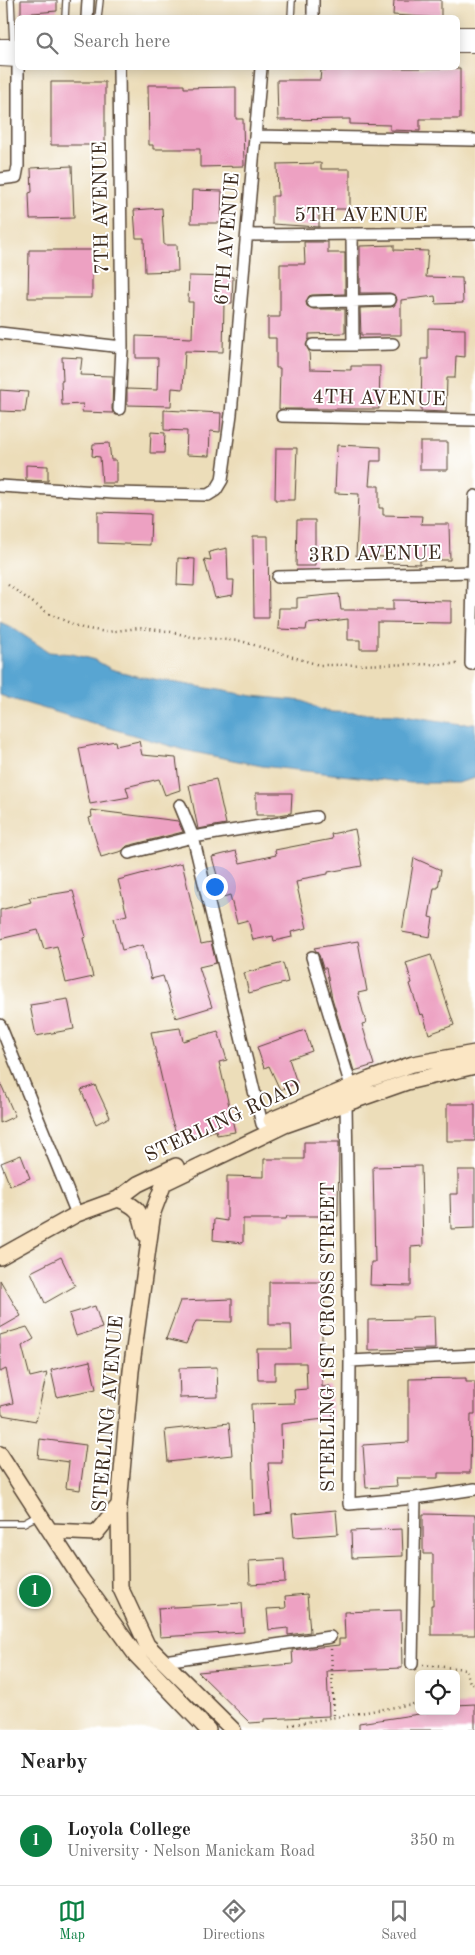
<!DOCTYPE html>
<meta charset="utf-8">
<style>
:root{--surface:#fff;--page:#f2f2f2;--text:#222;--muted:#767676;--line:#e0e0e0;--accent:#0b8043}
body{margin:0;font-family:"Old Standard TT",serif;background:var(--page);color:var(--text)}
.controls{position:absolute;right:15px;bottom:15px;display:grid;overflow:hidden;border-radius:8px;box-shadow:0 2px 12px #0003}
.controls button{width:45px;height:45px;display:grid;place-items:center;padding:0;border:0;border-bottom:1px solid var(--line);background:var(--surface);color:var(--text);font:25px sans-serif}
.you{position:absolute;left:214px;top:886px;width:18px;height:18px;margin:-12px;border:4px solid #fff;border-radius:50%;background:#1a73e8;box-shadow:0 0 0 8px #1a73e833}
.badge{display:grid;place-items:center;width:32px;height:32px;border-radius:50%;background:var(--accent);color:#fff;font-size:16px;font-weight:700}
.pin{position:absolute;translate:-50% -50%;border:2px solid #fff;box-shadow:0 1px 5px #0006}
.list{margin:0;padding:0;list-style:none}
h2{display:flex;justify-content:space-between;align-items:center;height:65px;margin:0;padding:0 20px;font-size:21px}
h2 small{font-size:16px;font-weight:400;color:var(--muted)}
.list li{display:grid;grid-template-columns:32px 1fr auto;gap:15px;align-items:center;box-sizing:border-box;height:90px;padding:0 20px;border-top:1px solid var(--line)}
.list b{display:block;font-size:19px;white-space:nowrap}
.list p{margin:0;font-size:16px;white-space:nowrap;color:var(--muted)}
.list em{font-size:16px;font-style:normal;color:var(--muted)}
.icon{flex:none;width:28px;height:28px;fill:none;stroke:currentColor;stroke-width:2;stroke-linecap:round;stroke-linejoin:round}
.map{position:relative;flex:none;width:475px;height:1730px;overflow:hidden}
.search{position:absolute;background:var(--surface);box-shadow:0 2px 12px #0003;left:15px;right:15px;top:15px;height:55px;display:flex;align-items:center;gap:12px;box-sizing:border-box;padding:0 18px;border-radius:8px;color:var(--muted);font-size:19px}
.sheet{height:155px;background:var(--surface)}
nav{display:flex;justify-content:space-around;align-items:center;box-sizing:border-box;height:70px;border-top:1px solid var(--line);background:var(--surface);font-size:14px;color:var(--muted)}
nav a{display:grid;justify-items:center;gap:2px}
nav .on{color:var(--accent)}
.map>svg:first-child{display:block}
</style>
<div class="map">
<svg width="475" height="1730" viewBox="0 0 475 1730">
<rect width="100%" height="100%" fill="#fff"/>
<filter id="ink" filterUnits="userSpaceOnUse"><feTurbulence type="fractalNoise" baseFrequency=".02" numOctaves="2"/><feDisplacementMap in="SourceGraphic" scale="10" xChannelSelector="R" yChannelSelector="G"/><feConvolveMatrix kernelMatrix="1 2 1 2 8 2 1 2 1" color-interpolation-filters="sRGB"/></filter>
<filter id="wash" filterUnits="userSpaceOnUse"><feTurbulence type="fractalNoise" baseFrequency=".0096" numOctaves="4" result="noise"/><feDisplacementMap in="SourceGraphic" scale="20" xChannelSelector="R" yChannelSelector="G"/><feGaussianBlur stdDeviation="1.12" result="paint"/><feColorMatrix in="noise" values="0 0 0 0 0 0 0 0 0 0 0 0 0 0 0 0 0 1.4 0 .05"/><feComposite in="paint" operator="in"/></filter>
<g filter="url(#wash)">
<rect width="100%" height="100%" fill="#ecddb9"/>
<!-- water -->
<path fill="#59a5d2" stroke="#4a6878" d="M 0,622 L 11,627 L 49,652 L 72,654 L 95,660 L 111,669 L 137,676 L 253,696 L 303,701 L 319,709 L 333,712 L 397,714 L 460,724 L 475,723 L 475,778 L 457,783 L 411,783 L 262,766 L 184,750 L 8,698 L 0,695 Z"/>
<g id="blocks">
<!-- building -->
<path fill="#eda1c2" d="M 21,0 L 57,0 L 57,11 L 21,14 Z
M 394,0 L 441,0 L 441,18 L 393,15 Z
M 351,68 L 460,68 L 460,119 L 420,119 L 420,131 L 390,130 L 390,125 L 350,124 L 350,119 L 278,120 L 277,80 L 320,80 L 321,70 L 351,70 Z
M 51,82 L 105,82 L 105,145 L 51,145 Z
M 148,85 L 184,85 L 184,88 L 236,87 L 236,119 L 243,119 L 244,166 L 200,167 L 200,149 L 153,149 L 153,145 L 149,145 Z
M 321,163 L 321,169 L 350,169 L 350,209 L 319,209 L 319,227 L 272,224 L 272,196 L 278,196 L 277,164 Z
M 72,166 L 74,218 L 30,219 L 29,193 L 32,192 L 31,168 Z
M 192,190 L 222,191 L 221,223 L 191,223 Z
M 162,208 L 164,245 L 177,245 L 178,271 L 145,272 L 144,238 L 136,238 L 134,210 Z
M 304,242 L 328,242 L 328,253 L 345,253 L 345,294 L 312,295 L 309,296 L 306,302 L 307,306 L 313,309 L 345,309 L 345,333 L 309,334 L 309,339 L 306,345 L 309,351 L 310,369 L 351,370 L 351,366 L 380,366 L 379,409 L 279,409 L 280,368 L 276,368 L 276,338 L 268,338 L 268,317 L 280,317 L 280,264 L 305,264 Z
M 394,245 L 394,250 L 428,251 L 426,277 L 462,278 L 463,303 L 436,304 L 435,296 L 401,300 L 401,335 L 361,335 L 360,308 L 391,307 L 394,306 L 397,300 L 396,296 L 390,293 L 360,293 L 360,246 Z
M 29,250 L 92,250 L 92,298 L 28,298 Z
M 189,276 L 233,277 L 232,303 L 224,303 L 223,352 L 185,351 L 183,389 L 172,388 L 171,406 L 127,405 L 127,389 L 157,390 L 158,358 L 136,358 L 136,336 L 192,338 L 193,302 L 188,302 Z
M 428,328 L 465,329 L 465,357 L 456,356 L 455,378 L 447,378 L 446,412 L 421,411 L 422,359 L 428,359 Z
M 62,357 L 82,358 L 80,375 L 113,376 L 112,409 L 113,413 L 82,412 L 83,404 L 62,405 L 61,381 L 63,381 Z
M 0,390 L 28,392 L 25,412 L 0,411 Z
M 164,410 L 221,413 L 220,432 L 210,431 L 209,456 L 186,455 L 187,431 L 164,430 Z
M 151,432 L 165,433 L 164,453 L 150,453 Z
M 420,442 L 448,442 L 448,470 L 420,470 Z
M 109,443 L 111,460 L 116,460 L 116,483 L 102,483 L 100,457 L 92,456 L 93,444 Z
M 337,445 L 381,447 L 381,461 L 371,461 L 369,486 L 379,486 L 379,508 L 383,508 L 383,515 L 422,516 L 421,524 L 449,524 L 450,560 L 420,560 L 420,564 L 387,563 L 388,557 L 356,556 L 359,494 L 335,493 Z
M 276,448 L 297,448 L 295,500 L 275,500 Z
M 26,465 L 48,466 L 48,481 L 26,480 Z
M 98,512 L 151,514 L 150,545 L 98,543 Z
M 297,520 L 315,520 L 315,566 L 296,566 Z
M 253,536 L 268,536 L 269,618 L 254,618 Z
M 227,548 L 228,580 L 234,580 L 233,595 L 215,598 L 204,559 L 211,560 L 209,552 Z
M 178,558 L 195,559 L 194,586 L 177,585 Z
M 339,594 L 341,610 L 393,610 L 393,600 L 451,601 L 451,623 L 377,622 L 377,649 L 360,649 L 360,640 L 348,640 L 348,619 L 307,624 L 306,630 L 278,629 L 279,608 L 297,608 L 297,598 Z
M 115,741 L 116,746 L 139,741 L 142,755 L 176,758 L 180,790 L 165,795 L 159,779 L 126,787 L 129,797 L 90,804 L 79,748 Z
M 216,779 L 226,824 L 198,829 L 189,785 Z
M 256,793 L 292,793 L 291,813 L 279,815 L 256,815 Z
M 91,810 L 178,821 L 183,832 L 127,846 L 122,851 L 101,857 L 89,818 L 92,817 Z
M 355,829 L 362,866 L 328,872 L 328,874 L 301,879 L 301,881 L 296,882 L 307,928 L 291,932 L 292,937 L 274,941 L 273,936 L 253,940 L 248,920 L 237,923 L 230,895 L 223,897 L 212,857 L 236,851 L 240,863 L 276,855 L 275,850 L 332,839 L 331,834 Z
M 414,858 L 441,870 L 438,888 L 434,888 L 429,917 L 433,918 L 430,937 L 402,932 Z
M 182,863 L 201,944 L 211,942 L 216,963 L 199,967 L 212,1007 L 176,1018 L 163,976 L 151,979 L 143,945 L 122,950 L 114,918 L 127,915 L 118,880 Z
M 73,891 L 86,937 L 83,938 L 93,977 L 66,983 L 57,946 L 44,949 L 38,930 L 0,939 L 0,910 L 31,902 L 29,898 Z
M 358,941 L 367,991 L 358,993 L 366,1023 L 362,1024 L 374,1065 L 354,1071 L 332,998 L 326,968 L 323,968 L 319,955 L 314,948 Z
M 431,955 L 454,1025 L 429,1034 L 423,1014 L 420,1015 L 410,984 L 412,983 L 406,963 Z
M 283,963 L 288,982 L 249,993 L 244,973 Z
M 68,999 L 74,1029 L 36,1036 L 30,1005 Z
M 180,1028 L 183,1041 L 218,1031 L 227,1060 L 219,1062 L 235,1132 L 217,1135 L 216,1130 L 180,1143 L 171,1119 L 151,1032 Z
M 305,1030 L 312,1051 L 289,1059 L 297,1083 L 280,1090 L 269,1066 L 264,1068 L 257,1047 Z
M 0,1082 L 15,1116 L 0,1123 Z
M 95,1085 L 110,1117 L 96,1124 L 81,1090 Z
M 447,1104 L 475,1104 L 475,1141 L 447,1141 Z
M 304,1142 L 339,1142 L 338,1216 L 287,1216 L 286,1219 L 243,1219 L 243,1243 L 213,1240 L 214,1219 L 227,1221 L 227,1176 L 264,1177 L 264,1159 L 304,1159 Z
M 21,1155 L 30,1178 L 10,1186 L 1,1163 Z
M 421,1166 L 423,1246 L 411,1247 L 411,1286 L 370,1285 L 371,1262 L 375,1262 L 373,1167 Z
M 458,1170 L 475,1170 L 475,1228 L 451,1229 L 450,1194 L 458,1194 Z
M 61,1257 L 75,1286 L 45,1303 L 31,1272 Z
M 0,1280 L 21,1316 L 0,1328 Z
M 269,1282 L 325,1282 L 324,1326 L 322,1326 L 322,1387 L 330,1386 L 333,1418 L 281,1424 L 282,1463 L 268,1463 L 272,1513 L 254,1515 L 251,1404 L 295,1403 L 294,1390 L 307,1389 L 306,1363 L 275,1363 L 275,1380 L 258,1380 L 257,1349 L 292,1349 L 291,1325 L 269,1325 Z
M 232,1299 L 232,1322 L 196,1321 L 186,1344 L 166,1339 L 180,1301 Z
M 95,1306 L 102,1328 L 76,1336 L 69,1314 Z
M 434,1316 L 435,1349 L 368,1350 L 368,1320 L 412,1319 L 412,1317 Z
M 27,1327 L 34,1339 L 22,1346 L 30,1377 L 47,1373 L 36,1421 L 2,1415 L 1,1406 L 13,1403 L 6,1369 L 0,1372 L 0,1335 Z
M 90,1361 L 96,1389 L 57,1397 L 51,1370 Z
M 217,1367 L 218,1397 L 180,1398 L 179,1368 Z
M 466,1378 L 466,1382 L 475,1382 L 475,1414 L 471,1414 L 470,1473 L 438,1473 L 438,1478 L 396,1478 L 397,1486 L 366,1488 L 363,1445 L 409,1442 L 409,1379 Z
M 229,1423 L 232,1455 L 168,1462 L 165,1430 Z
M 40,1439 L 86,1445 L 80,1490 L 66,1488 L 69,1462 L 38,1458 Z
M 336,1510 L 338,1534 L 294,1537 L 292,1514 Z
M 423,1514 L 475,1515 L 475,1635 L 431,1635 L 431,1605 L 433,1605 L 433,1554 L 423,1554 Z
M 402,1529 L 403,1556 L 352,1558 L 351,1531 Z
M 284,1559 L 285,1582 L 250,1584 L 249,1561 Z
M 307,1594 L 310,1632 L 288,1635 L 288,1628 L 269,1630 L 267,1609 L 286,1608 L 285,1596 Z
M 242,1603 L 244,1632 L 160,1637 L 158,1608 Z
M 401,1610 L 402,1668 L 327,1671 L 329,1716 L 264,1719 L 264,1722 L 250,1723 L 198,1672 L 293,1664 L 292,1650 L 339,1645 L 339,1639 L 345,1639 L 344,1612 Z
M 475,1704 L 475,1730 L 359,1730 L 359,1723 L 439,1711 L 456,1711 L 456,1705 Z"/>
</g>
</g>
<g filter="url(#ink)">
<use href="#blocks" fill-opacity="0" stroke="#564535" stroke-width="1"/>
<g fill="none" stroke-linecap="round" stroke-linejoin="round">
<!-- service casing -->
<g stroke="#564535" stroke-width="8">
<path id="service" d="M 11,0 L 13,45
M 65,18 L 66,0
M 98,18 L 100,0
M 291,18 L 292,0
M 0,1523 L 24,1523 L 39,1515"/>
</g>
<!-- minor casing -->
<g stroke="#564535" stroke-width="14">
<path id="minor" d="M 87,18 L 88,0
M 313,18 L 313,0
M 255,136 L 475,140
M 0,179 L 16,177 L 18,166 L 18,68
M 247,235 L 475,233
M 313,302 L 390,300
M 0,333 L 122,347
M 313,345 L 353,345 L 352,234
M 353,345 L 393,344
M 119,409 L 122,347 L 119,68
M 282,416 L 475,420
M 0,486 L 114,493 L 208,495 L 216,490 L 222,480 L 231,414 L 261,68
M 278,577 L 473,572
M 471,664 L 475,496
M 180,805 L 193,837 L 262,1124
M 129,853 L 193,837 L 316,817
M 312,957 L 351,1086
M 0,1025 L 77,1214
M 346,1104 L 350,1361 L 349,1504 L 415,1498 L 475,1489
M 350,1361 L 475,1355
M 164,1661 L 330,1637
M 412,1664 L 415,1498"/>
</g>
<!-- tertiary casing -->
<g stroke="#564535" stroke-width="16">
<path id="tertiary" d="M 458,34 L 475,34
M 458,45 L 475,45
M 0,46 L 18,46
M 0,59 L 18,60"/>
</g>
<!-- secondary casing -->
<g stroke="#564535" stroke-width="18">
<path id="secondary" d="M 271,1120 L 370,1079 L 413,1064 L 475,1053
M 118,1199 C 139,1207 141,1212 145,1234
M 0,1257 L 77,1214 L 118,1199 L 138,1184 L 176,1166
M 0,1454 L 81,1579 L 136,1655 L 208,1730
M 51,1531 L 96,1533 L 119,1505
M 233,1730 L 147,1645 L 120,1587 L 119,1505 L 131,1371 L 153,1212 L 164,1183 L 285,1125 L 407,1082 L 475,1066"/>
</g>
<!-- path -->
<path stroke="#564535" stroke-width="2.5" stroke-dasharray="1 4" stroke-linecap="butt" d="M 8,585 L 49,614 L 82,628 L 107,632 L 139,628 L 167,631 L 192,637 L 241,641 L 319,665 L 459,664
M 331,1649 L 334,1718
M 423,1665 L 466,1669 L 470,1683 L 475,1683
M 289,1725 L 419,1703"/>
<!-- service -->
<use href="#service" stroke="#fff" stroke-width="5.5"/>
<!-- minor -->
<use href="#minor" stroke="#fff" stroke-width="11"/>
<!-- tertiary -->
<use href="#tertiary" stroke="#fff" stroke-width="14"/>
<!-- secondary -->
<use href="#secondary" stroke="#fbe6c4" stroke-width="15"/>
</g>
</g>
<g text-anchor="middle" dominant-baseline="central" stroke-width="4" stroke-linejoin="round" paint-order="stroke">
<!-- street labels -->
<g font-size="20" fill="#3b2a1e" stroke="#fff">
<text transform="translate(102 208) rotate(-91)">7TH AVENUE</text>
<text x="361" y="216">5TH AVENUE</text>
<text transform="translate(228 239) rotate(-85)">6TH AVENUE</text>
<text transform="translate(379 399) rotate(1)">4TH AVENUE</text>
<text transform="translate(375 555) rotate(-1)">3RD AVENUE</text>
<text transform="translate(223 1122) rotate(-25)">STERLING ROAD</text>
<text transform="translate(329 1337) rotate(-90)">STERLING 1ST CROSS STREET</text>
<text transform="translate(109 1414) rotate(-85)">STERLING AVENUE</text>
</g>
</g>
</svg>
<div class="controls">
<button><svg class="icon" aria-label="locate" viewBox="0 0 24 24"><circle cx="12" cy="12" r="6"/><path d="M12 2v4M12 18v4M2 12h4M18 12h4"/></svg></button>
</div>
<div class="you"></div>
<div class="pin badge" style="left:35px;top:1591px">1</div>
<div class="search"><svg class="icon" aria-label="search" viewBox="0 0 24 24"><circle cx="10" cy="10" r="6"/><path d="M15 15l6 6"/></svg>Search here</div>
</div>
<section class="sheet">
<h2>Nearby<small></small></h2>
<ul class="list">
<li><span class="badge">1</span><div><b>Loyola College</b><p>University · Nelson Manickam Road</p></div><em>350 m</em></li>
</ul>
</section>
<nav>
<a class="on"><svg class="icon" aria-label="map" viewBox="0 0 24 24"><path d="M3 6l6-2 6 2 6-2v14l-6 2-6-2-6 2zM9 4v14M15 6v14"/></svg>Map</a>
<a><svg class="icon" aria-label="directions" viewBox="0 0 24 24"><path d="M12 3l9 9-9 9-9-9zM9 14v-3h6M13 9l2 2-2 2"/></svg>Directions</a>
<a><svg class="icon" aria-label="saved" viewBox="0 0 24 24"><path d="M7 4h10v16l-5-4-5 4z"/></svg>Saved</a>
</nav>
